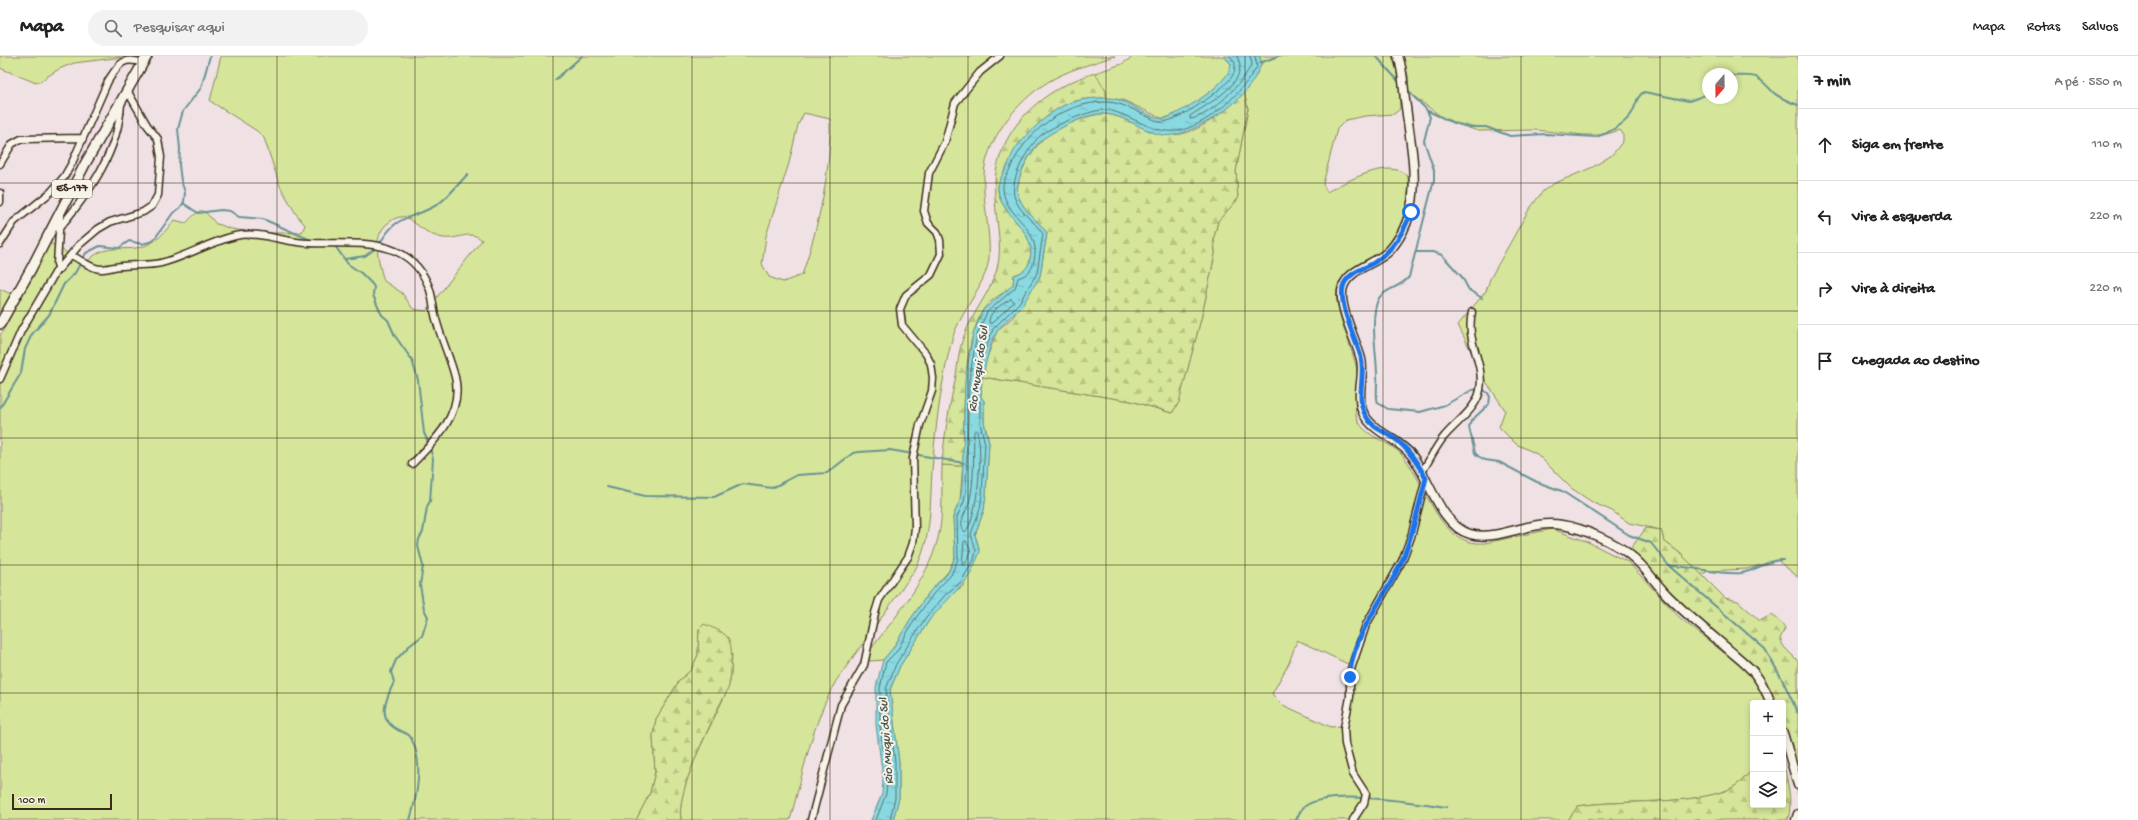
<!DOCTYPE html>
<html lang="pt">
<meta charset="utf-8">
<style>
:root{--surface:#fff;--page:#f2f2f2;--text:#222;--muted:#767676;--line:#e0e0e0}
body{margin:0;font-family:"Gochi Hand",sans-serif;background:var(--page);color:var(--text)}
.controls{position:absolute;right:12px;bottom:12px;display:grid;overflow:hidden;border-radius:4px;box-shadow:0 2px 6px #0003}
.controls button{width:36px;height:36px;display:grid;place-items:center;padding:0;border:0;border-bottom:1px solid var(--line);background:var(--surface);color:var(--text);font:20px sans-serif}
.compass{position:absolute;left:1702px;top:12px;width:36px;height:36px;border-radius:50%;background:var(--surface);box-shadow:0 2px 6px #0003;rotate:200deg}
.scale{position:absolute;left:12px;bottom:10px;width:100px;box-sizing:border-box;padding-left:4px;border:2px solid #3b2a1e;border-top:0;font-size:11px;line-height:14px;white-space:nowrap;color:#3b2a1e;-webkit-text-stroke:3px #f7f3e8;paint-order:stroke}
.stop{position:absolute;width:12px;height:12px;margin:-9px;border:3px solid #1a73e8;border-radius:50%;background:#fff}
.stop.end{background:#1a73e8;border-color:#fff;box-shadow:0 1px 4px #0008}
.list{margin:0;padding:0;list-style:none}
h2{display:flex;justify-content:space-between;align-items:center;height:52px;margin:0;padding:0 16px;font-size:17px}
h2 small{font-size:13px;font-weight:400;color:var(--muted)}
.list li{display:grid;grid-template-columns:26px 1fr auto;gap:12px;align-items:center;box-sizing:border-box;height:72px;padding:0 16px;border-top:1px solid var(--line)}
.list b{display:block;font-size:15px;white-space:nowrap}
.list em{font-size:13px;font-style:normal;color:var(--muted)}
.icon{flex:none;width:22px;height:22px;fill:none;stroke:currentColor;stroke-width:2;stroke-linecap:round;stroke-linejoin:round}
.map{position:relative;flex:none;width:1798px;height:764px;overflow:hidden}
header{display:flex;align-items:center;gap:24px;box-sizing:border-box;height:56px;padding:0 20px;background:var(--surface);border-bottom:1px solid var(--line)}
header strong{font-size:19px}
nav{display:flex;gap:22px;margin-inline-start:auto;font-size:14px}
.search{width:280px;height:36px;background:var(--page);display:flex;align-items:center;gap:10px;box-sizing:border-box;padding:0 14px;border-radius:22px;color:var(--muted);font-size:15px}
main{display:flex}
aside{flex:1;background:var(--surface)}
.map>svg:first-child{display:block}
</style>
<header>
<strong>Mapa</strong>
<div class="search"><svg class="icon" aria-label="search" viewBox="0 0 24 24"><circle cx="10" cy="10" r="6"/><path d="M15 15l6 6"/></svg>Pesquisar aqui</div>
<nav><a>Mapa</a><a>Rotas</a><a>Salvos</a></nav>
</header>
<main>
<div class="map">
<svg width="1798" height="764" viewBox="0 0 1798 764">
<defs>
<pattern id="forest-firs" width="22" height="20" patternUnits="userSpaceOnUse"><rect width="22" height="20" fill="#d5e599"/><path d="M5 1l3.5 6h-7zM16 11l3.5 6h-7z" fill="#b8c583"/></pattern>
<pattern id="water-ripples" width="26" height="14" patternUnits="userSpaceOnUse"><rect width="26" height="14" fill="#88d9e1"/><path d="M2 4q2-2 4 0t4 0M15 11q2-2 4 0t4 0" fill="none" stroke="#76bac1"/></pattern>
</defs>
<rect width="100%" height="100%" fill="#f0e1e5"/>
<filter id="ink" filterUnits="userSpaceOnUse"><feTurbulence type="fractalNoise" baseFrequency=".025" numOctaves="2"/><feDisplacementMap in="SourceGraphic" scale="8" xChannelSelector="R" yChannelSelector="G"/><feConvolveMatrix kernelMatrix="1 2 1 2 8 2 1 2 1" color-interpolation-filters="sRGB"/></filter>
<g filter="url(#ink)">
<!-- green -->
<path fill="#d5e599" stroke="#88885c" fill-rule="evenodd" d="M 0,0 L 143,0 L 139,7 L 123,1 L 74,7 L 59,13 L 39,26 L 31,25 L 0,12 Z
M 221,0 L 1115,0 C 1095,7 1074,12 1055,22 C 1022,39 987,80 984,118 C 982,147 991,174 989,202 C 986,230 958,258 951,287 C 942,323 936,367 933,403 C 929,443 934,483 913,517 L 836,625 C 812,667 803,718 790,764 L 681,764 C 675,731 715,664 728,632 C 732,622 731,608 732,598 L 699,573 L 698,599 L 691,614 L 679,625 L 656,663 L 653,680 L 655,716 L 650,737 L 636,764 L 0,764 L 0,280 L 50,187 L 85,207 C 90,203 96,197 103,195 C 118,190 134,196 149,188 C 160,183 167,173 174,164 L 186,167 C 202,151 201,150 216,168 C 222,168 225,172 232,173 C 254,177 280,178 302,176 L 305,169 L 296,158 L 280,130 L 264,82 L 257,75 L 210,45 ZM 804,57 L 830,63 C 831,117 819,168 802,219 L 783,226 L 769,221 L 762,208 L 766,180 L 789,107 L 798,69 ZM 399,161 L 406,161 C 417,168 430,181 444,182 C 458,184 470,173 482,184 L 426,255 L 413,253 L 402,237 L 384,225 C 377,201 369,172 399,161 Z
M 1134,0 L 1224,0 L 1231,8 C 1231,11 1231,15 1229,17 C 1221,30 1175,64 1161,62 L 1123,44 L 1106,42 L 1106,35 L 1095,17 L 1122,8 Z
M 1259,0 L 1392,0 L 1399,21 L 1400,53 L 1394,58 L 1365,60 L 1346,64 L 1337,73 L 1323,128 L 1327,136 C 1345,126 1391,100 1408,121 C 1411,149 1400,182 1377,199 C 1363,210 1341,213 1337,233 C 1333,251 1353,293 1357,314 C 1360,331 1351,349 1358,365 C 1367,382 1389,385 1401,398 C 1427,426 1437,491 1485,487 L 1552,473 L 1586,485 L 1628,506 L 1680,562 L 1752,619 L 1766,647 L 1753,647 L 1753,713 C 1747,720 1738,729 1730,733 C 1689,750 1623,743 1578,750 L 1568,764 L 893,764 L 899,742 L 899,706 L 890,634 L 900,610 L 930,563 L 950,539 L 963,530 L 978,488 L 975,479 L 984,454 L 986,438 L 989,387 L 984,366 L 984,345 L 981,341 L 982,321 L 1131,345 L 1172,357 L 1179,346 L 1202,259 L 1215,198 L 1214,181 L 1218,165 L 1238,143 L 1236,115 L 1248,53 L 1244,36 L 1255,20 L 1262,6 ZM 1297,584 L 1350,609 L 1347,666 L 1340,670 L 1331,671 L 1283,649 L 1272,638 L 1289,607 Z
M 1402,0 L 1798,0 L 1798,521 L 1777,504 L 1747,513 L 1708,515 L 1701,519 L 1681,498 L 1664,485 L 1661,474 L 1629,467 L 1612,455 L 1592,446 L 1571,432 L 1537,398 L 1516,388 L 1499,371 L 1505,354 L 1485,324 L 1458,269 L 1486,235 L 1490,223 L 1528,155 L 1543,135 L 1553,128 L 1593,111 L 1612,99 L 1623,85 L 1623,78 L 1620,74 L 1603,79 L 1584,79 L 1535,74 L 1478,75 L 1447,65 L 1408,36 L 1408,20 ZM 1708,18 L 1732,18 L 1732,42 L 1708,42 Z
M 0,233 L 11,238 L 0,259 Z
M 963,408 L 960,444 L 953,461 L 955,501 L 948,516 L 930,535 L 910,564 L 893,592 L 883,604 L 870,605 L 865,601 C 892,564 927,527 938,482 C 944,459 941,432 942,409 L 959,410 Z"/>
<!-- forest -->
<path fill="url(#forest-firs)" stroke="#88885c" d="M 1095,17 L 1106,35 L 1106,42 C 1095,42 1081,43 1070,47 C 1054,52 1028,76 1018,89 C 1013,96 1010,106 1005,114 C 1003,118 999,125 998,130 C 996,158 1037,171 1030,203 C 1028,213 1024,216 1014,219 L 1013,229 C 1004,238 990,243 983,254 C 960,294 965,363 963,408 L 959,410 L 942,409 C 944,381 949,352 955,325 C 958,310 958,295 964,280 C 972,257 990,237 997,213 C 1003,190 996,166 995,143 C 990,80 1037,34 1095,17 Z
M 1244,36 L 1248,53 L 1236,115 L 1238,143 L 1218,165 L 1214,181 L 1215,198 L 1202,259 L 1179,346 L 1172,357 L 1131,345 L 982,321 L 985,307 L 997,275 L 1013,261 L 1040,220 L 1047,177 C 1038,164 1023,155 1018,139 C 1014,122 1031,96 1042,84 C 1051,74 1092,56 1106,58 C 1134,62 1150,83 1181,78 C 1203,74 1229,52 1244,36 Z
M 1646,472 L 1661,474 L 1664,485 L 1681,498 L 1725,542 L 1738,545 L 1760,565 L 1771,559 C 1777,562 1781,565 1785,572 L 1780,583 L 1784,591 L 1798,605 L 1798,738 L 1793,712 L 1792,689 L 1783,668 L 1783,647 L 1775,647 L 1758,613 L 1703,571 L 1628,496 Z
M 704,568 C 712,572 722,574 728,582 C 734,590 731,620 729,630 C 727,637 721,645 718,652 C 706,679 676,736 681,764 L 636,764 L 650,737 L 655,716 L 653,680 L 656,663 L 679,625 L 691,614 L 698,599 L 699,573 Z
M 1783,705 C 1787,724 1793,744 1788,764 L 1568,764 L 1578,750 C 1623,743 1689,750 1730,733 C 1738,729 1747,720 1753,713 L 1753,749 L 1783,749 Z"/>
<!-- water -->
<path fill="url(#water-ripples)" stroke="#699393" d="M 1224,0 L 1259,0 L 1262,6 C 1257,22 1242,42 1228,52 C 1214,63 1180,83 1162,79 C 1141,75 1121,56 1099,58 C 1084,59 1056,74 1044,82 C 1032,90 1014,125 1018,139 C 1023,155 1038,164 1047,177 L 1040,220 L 1022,250 L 999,272 L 991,287 L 982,322 L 981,341 L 984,345 L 984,366 L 989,387 L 986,438 L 984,454 L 975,479 L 980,496 L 969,521 L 930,563 L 900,610 L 890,634 L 899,706 L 899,742 L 893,764 L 871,764 L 882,738 L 883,722 L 876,669 L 876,631 L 883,604 L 893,592 L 910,564 L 930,535 L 948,517 L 955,501 L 953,461 L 960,444 L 962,432 L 965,324 L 973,278 L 983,254 L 1013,229 L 1014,219 C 1023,216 1028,213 1030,203 C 1037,173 999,160 998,132 C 998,125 1003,118 1006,113 C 1010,105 1012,96 1018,89 C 1031,74 1051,54 1069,47 C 1080,43 1094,42 1105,42 C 1128,41 1143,61 1164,63 C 1182,56 1230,28 1231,8 Z"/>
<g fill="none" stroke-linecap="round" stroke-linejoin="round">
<!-- shore -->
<path stroke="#5a706c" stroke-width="1" d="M 1237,0 C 1252,26 1207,48 1190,60 L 1190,63 C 1211,61 1243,26 1252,8 L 1250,0
M 1011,243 L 1014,246 L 992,267 L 989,267 C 988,256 1002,248 1011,243 Z
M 976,374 C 985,387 977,466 965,476 C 957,468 966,456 969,447 C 975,425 973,399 974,376 Z
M 966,485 L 971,495 L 964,510 L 962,508 L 964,486 Z
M 876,764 L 886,738 L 887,721 L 880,669 L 880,632 L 886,606 L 897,595 L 913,566 L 934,537 L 951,519 L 958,503 L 957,461 L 964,446 L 966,432 L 969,324 L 977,279 L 987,256 L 1015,232 L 1018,222 C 1027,219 1032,215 1034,205 C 1042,170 1005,162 1003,133 C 1002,126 1007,119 1010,113 C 1026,75 1064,46 1106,46 C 1125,46 1143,60 1160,66 C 1175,68 1229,31 1234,17 C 1235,14 1235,10 1235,7 L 1230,0
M 890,764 L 895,742 L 895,706 L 886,633 L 896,608 L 926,561 L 947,537 L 960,527 L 974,504 L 976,495 L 971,478 L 980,453 L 982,438 L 985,388 L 980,367 L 980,346 L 977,341 L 981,306 L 993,273 L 1019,247 L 1037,217 L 1043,178 C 1034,164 1019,157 1014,140 C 1010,123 1028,91 1040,80 C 1050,71 1093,52 1107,54 C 1132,58 1155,81 1182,74 C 1213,65 1240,38 1257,11 L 1255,0"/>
<!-- stream -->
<path stroke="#699393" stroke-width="2" d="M 1376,0 L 1400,27
M 1260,7 L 1278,0
M 1732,20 C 1757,19 1756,18 1773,36 C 1779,42 1790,46 1798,49
M 555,24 L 582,0
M 1406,33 L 1426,53 L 1430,61 L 1424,85 L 1434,114 L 1434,124 L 1409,221 C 1400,232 1386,232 1379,242 C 1369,259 1377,300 1377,319 C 1378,328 1375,339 1378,347 L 1388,353 L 1420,356 L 1445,349 L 1472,334 L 1482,333 L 1488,337 L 1490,341 L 1489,348 L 1471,365 L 1469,371 L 1475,397 L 1478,400 L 1485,404 L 1499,406 L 1537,426 L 1562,435 L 1629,479 L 1651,487 L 1669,510 L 1765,593 L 1782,623 L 1798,657
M 1428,55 L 1454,67 L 1470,71 L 1486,71 L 1510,80 L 1546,78 L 1596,81 C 1609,77 1625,68 1632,57 C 1636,50 1636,40 1644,36 L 1689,45 L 1708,38
M 183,147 L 198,157 L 221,154 L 230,155 L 239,161 L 263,163 L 313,185
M 379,189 C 396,159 405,165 431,152 C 446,145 457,129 468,118
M 335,190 L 348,208 L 361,217 L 372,228 L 374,231 L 373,239 L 378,251 L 382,259 L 388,264 L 395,280 L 412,304 L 418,324 L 424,377 L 429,388
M 1415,196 L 1433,196 L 1442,199 L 1462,221 L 1469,234 L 1482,242
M 345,203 L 365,200 L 376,192
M 0,352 L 21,317 L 25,293 L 32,278 L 49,259 L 64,228 L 75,217 L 86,197 L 100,190 L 119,192 L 129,185 L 142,188 L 153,185 L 173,157 L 180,152 L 184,146 L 185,136 L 181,125 L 179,109 L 180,93 L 178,73 L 183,55 L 201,32 L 210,0
M 607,431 L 645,440 L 714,441 L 743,428 L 772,432 L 797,419 L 827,417 L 853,397 L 859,396 L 890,394 L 964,407
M 1670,510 C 1694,510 1717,519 1741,517 C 1756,515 1768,503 1783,504
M 410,764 C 417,741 424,705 411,682 C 409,677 402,676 398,674 C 376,663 386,643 394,626 L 391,616 L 396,604 L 408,591 L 422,580 L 428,561 L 424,553 L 420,529 L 423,510 L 418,490 L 419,483 L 423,476 L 427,451 L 430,445 L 433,403 L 430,392
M 1296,764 C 1298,760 1300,754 1304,751 C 1326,732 1418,747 1447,751"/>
<!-- minor casing -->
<g stroke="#3b2a1e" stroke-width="9">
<path id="minor" d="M 0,108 L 12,88 L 21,83 L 83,82
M 0,137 L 0,146
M 60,159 L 57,208 L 59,213 L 79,189 L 98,173 L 110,166 L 143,156 L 152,150 L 158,139 L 161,101 L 158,83 L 147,69 L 128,36
M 60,171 C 90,136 119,95 121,47
M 0,188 L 14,166 L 51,136 L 64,121 L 72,107 L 108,25 C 119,8 122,0 143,7
M 71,199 C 80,203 91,213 101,213 C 108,213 115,210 122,210 C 135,208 148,210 161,207 C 186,201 209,186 235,180 C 259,174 284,187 309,187 C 355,189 408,178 429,231 C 433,241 433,253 436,263 C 441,283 450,301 455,321 C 464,357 435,385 412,408
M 0,323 L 21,275 L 58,212
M 1422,416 C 1429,405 1435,392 1443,382 C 1454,368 1477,353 1480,334 C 1485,305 1465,287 1472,256
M 811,764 L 841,649 L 864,609 L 875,557 L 879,544 L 908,501 L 913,487 L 915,472 L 913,402 L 920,369 L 932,335 L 933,322 L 931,308 L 926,298 L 902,269 L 900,253 L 906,239 L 931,219 L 941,198 L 940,184 L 937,176 L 928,167 L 924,155 L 929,117 L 945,86 L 955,47 L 980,16 L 1000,0
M 1353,764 L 1364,747 L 1366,738 L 1353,718 L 1345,688 L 1344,672 L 1350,641 L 1350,616 L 1366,569 L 1402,505 L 1411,481 L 1426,422"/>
</g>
<!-- secondary casing -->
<g stroke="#3b2a1e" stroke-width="11">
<path id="secondary" d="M 1398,0 C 1404,16 1403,34 1406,51 C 1412,100 1426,153 1390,194 C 1377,208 1349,212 1343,231 C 1337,248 1356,284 1361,303 C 1365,320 1356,337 1362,354 C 1370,376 1399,382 1413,401 C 1429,423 1441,470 1470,478 C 1498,486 1530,463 1562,469 C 1582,472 1615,486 1630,499 C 1645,510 1655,527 1668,540 C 1687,559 1708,576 1728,593 C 1737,601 1748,609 1755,618 C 1762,627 1767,637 1771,647
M 1783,677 L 1798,729
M 1796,764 L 1798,758"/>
</g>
<!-- primary casing -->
<g stroke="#3b2a1e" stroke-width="12">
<path id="primary" d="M 0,268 L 31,213 L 85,108 L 147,0"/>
</g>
<!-- minor -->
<use href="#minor" stroke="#f7f3e8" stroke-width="6"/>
<!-- secondary -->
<use href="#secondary" stroke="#f7f3e8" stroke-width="8"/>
<!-- primary -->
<use href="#primary" stroke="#f7f3e8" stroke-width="9"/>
</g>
</g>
<g fill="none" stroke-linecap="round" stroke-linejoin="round" filter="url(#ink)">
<!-- route -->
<path stroke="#1a73e8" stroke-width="5" d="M 1350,621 C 1350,582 1387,539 1402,505 C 1413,478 1419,450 1426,422 C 1417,407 1409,393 1394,382 C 1384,375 1372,372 1366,360 C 1355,342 1366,321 1361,301 C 1356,283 1335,243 1345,226 C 1352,215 1364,213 1375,206 C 1393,194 1404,176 1411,156"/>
</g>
<!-- grid -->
<path fill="none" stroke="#3b2a1e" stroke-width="1" stroke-opacity="0.55" d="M 138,0 L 138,764M 277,0 L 277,764M 415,0 L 415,764M 553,0 L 553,764M 692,0 L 692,764M 830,0 L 830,764M 968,0 L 968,764M 1106,0 L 1106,764M 1245,0 L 1245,764M 1383,0 L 1383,764M 1521,0 L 1521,764M 1660,0 L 1660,764M 0,127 L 1798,127M 0,255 L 1798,255M 0,382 L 1798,382M 0,509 L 1798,509M 0,637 L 1798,637"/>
<g text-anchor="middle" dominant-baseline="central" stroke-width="4" stroke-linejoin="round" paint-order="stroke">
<!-- shield labels -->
<rect fill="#f7f3e8" stroke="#73665b" stroke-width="1" x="52" y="124" width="40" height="18" rx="3"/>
<g font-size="11" font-weight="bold" fill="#3b2a1e">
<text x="72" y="133">ES-177</text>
</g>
<!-- water labels -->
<g font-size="13" font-style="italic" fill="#4e564f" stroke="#f7f3e8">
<text transform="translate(979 313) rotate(-82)">Rio Muqui do Sul</text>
<text transform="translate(887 685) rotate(-94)">Rio Muqui do Sul</text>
</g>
</g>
</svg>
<div class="controls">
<button>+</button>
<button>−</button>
<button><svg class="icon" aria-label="layers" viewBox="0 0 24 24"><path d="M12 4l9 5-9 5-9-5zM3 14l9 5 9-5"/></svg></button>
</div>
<svg class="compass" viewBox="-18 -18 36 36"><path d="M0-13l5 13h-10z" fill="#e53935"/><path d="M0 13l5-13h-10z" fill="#767676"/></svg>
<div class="scale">100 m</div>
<div class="stop" style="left:1411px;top:156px"></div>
<div class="stop end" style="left:1350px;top:621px"></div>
</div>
<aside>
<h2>7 min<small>A pé · 550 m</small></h2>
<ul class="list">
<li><svg class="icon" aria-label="ahead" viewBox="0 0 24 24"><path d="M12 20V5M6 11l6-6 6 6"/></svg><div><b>Siga em frente</b></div><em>110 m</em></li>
<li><svg class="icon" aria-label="left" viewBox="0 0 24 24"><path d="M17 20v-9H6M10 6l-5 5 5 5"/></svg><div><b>Vire à esquerda</b></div><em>220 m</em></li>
<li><svg class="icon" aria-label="right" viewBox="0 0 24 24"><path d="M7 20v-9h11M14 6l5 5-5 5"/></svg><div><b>Vire à direita</b></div><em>220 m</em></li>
<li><svg class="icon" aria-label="arrive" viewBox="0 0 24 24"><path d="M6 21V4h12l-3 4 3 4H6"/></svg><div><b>Chegada ao destino</b></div></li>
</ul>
</aside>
</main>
